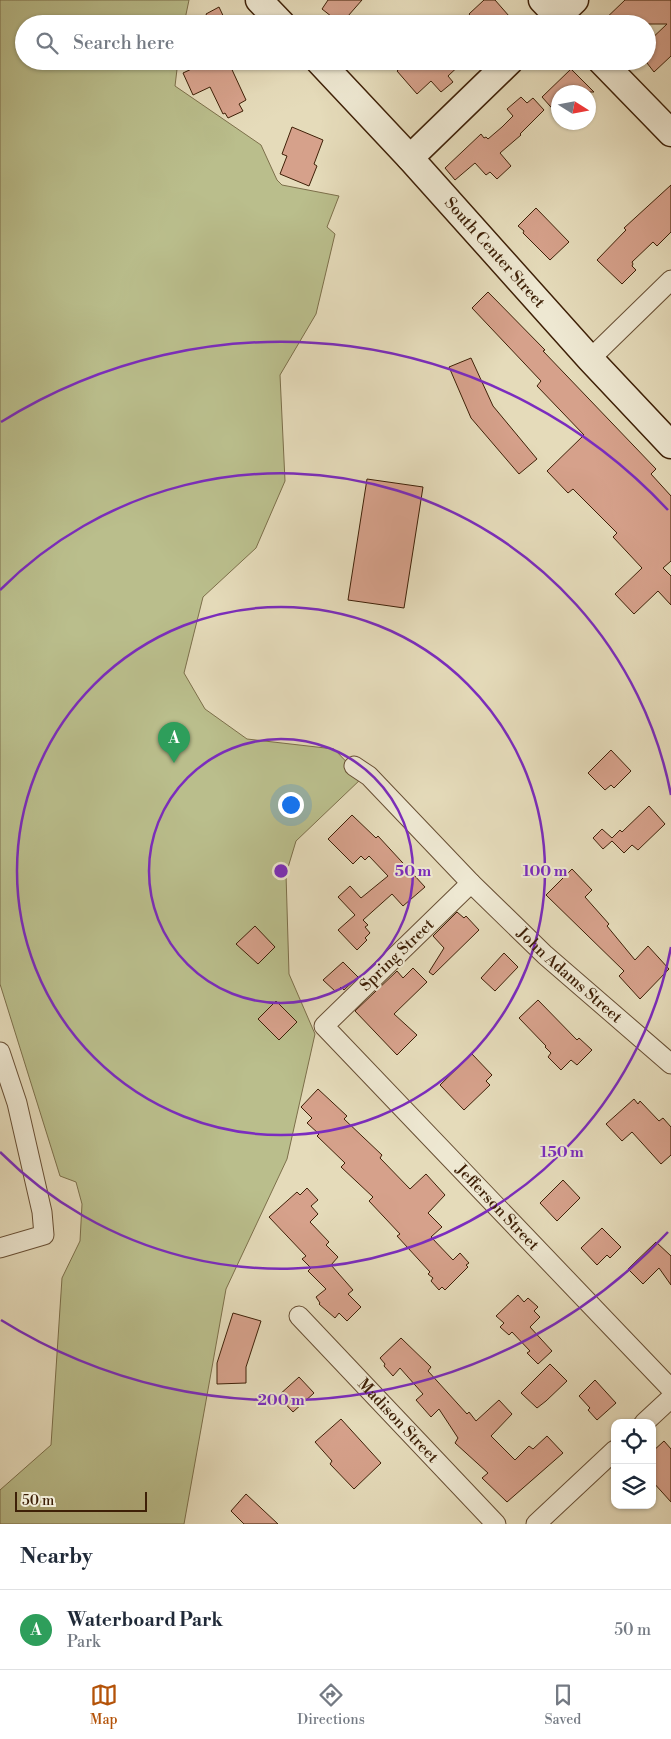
<!DOCTYPE html>
<style>
:root{--surface:#fff;--page:#f2f2f3;--text:#1f2937;--muted:#747a83;--line:#e0e1e3;--accent:#b45309}
body{margin:0;font-family:"Libre Bodoni",serif;background:var(--page);color:var(--text)}
.controls{position:absolute;right:15px;bottom:15px;display:grid;overflow:hidden;border-radius:10px;box-shadow:0 1px 4px #0004}
.controls button{width:45px;height:45px;display:grid;place-items:center;padding:0;border:0;border-bottom:1px solid var(--line);background:var(--surface);color:var(--text);font:25px sans-serif}
.compass{position:absolute;left:551px;top:85px;width:45px;height:45px;border-radius:50%;background:var(--surface);box-shadow:0 1px 4px #0004;rotate:101deg}
.scale{position:absolute;left:15px;bottom:12px;width:132px;box-sizing:border-box;padding-left:5px;border:2px solid #3e2007;border-top:0;font-size:14px;line-height:18px;white-space:nowrap;color:#3e2007;-webkit-text-stroke:4px #eee8d2;paint-order:stroke}
.you{position:absolute;left:290px;top:804px;width:18px;height:18px;margin:-12px;border:4px solid #fff;border-radius:50%;background:#1a73e8;box-shadow:0 0 0 8px #1a73e833}
.badge{display:grid;place-items:center;width:32px;height:32px;border-radius:50%;background:var(--accent);color:#fff;font-size:16px;font-weight:700}
.pin{position:absolute;translate:-50% -41px;filter:drop-shadow(0 1px 2px #0008)}
.pin::after{content:'';position:absolute;top:26px;width:18px;height:15px;background:inherit;clip-path:polygon(0 0,100% 0,50% 100%)}
.list{margin:0;padding:0;list-style:none}
h2{display:flex;justify-content:space-between;align-items:center;height:65px;margin:0;padding:0 20px;font-size:21px}
h2 small{font-size:16px;font-weight:400;color:var(--muted)}
.list li{display:grid;grid-template-columns:32px 1fr auto;gap:15px;align-items:center;box-sizing:border-box;height:80px;padding:0 20px;border-top:1px solid var(--line)}
.list b{display:block;font-size:19px;white-space:nowrap}
.list p{margin:0;font-size:16px;white-space:nowrap;color:var(--muted)}
.list em{font-size:16px;font-style:normal;color:var(--muted)}
.icon{flex:none;width:28px;height:28px;fill:none;stroke:currentColor;stroke-width:2;stroke-linecap:round;stroke-linejoin:round}
.map{position:relative;flex:none;width:671px;height:1524px;overflow:hidden}
.search{position:absolute;background:var(--surface);box-shadow:0 1px 4px #0004;left:15px;right:15px;top:15px;height:55px;display:flex;align-items:center;gap:12px;box-sizing:border-box;padding:0 18px;border-radius:28px;color:var(--muted);font-size:19px}
.sheet{height:145px;background:var(--surface)}
nav{display:flex;justify-content:space-around;align-items:center;box-sizing:border-box;height:70px;border-top:1px solid var(--line);background:var(--surface);font-size:14px;color:var(--muted)}
nav a{display:grid;justify-items:center;gap:2px}
nav .on{color:var(--accent)}
.map>svg:first-child{display:block}
</style>
<div class="map">
<svg width="671" height="1524" viewBox="0 0 671 1524">
<rect width="100%" height="100%" fill="#e5dbba"/>
<filter id="stains"><feTurbulence type="fractalNoise" baseFrequency=".004" numOctaves="4"/><feColorMatrix values="0 0 0 0 .2 0 0 0 0 .09 0 0 0 0 .02 0 0 0 .5 -.17"/></filter>
<radialGradient id="worn" r=".72"><stop offset=".6" stop-color="#630" stop-opacity="0"/><stop offset="1" stop-color="#630" stop-opacity=".3"/></radialGradient>
<!-- green -->
<path fill="#babe8c" stroke="#7c6f4a" d="M 0,0 L 189,0 L 184,24 L 24,24 L 24,61 L 178,61 L 175,86 L 261,145 L 277,180 L 282,185 L 339,196 L 327,227 L 335,234 L 316,314 L 280,375 L 285,481 L 256,548 L 203,597 L 184,673 L 205,709 L 247,739 L 334,749 L 362,778 L 296,841 L 286,874 L 289,974 L 315,1034 L 287,1159 L 226,1289 L 184,1524 L 0,1524 L 0,1490 L 51,1445 L 62,1278 L 80,1241 L 82,1204 L 76,1182 L 60,1176 L 0,984 Z"/>
<!-- building -->
<path fill="#d6a18b" stroke="#3e2007" d="M 328,0 L 362,0 L 341,24 L 322,9 Z
M 484,0 L 495,0 L 516,24 L 477,24 L 469,14 Z
M 625,0 L 671,0 L 671,56 L 654,72 L 647,63 L 647,43 L 667,24 L 600,24 Z
M 219,7 L 227,24 L 210,24 L 206,14 Z
M 198,61 L 228,61 L 246,100 L 239,104 L 243,111 L 228,118 L 225,113 L 223,114 L 210,87 L 193,95 L 183,73 L 200,65 Z
M 408,61 L 464,61 L 448,76 L 453,82 L 441,92 L 431,81 L 417,94 L 397,71 Z
M 571,69 L 594,92 L 558,92 L 558,115 L 542,97 Z
M 521,97 L 527,103 L 533,98 L 544,110 L 520,134 L 521,135 L 500,153 L 511,166 L 497,179 L 490,172 L 486,175 L 475,163 L 455,180 L 445,168 L 481,134 L 484,138 L 486,137 L 488,139 L 502,127 L 513,116 L 507,109 Z
M 292,127 L 323,140 L 314,164 L 317,166 L 309,186 L 280,174 L 287,156 L 282,154 Z
M 671,185 L 671,232 L 657,246 L 653,242 L 632,262 L 633,264 L 632,266 L 636,270 L 622,284 L 597,260 L 626,230 L 624,228 Z
M 536,208 L 569,242 L 550,260 L 523,233 L 524,231 L 518,226 Z
M 488,292 L 545,350 L 543,351 L 656,469 L 651,474 L 671,496 L 671,561 L 663,568 L 671,576 L 671,605 L 658,591 L 634,614 L 615,594 L 642,568 L 613,537 L 617,533 L 573,489 L 568,493 L 547,471 L 584,435 L 537,386 L 541,381 L 472,308 Z
M 471,358 L 493,406 L 537,459 L 519,474 L 471,418 L 449,367 Z
M 367,479 L 423,487 L 404,608 L 348,600 Z
M 611,750 L 631,771 L 614,788 L 611,785 L 605,790 L 588,773 Z
M 649,806 L 665,824 L 638,850 L 632,845 L 624,853 L 612,841 L 603,849 L 593,838 L 602,829 L 612,838 L 620,830 L 622,832 Z
M 352,815 L 376,838 L 378,836 L 425,887 L 403,906 L 392,894 L 363,920 L 368,925 L 365,927 L 370,933 L 365,938 L 367,940 L 357,950 L 338,930 L 355,915 L 338,897 L 350,886 L 361,898 L 388,876 L 369,856 L 365,860 L 361,856 L 353,864 L 328,839 Z
M 572,869 L 592,890 L 585,897 L 609,924 L 607,926 L 635,960 L 648,946 L 669,969 L 640,999 L 619,976 L 624,971 L 546,895 Z
M 457,912 L 464,918 L 466,916 L 479,930 L 433,975 L 429,972 L 444,948 L 433,936 Z
M 255,926 L 275,947 L 258,964 L 236,944 Z
M 504,953 L 518,967 L 495,991 L 481,978 Z
M 343,962 L 358,977 L 344,990 L 341,987 L 336,992 L 323,980 Z
M 413,968 L 427,982 L 394,1014 L 417,1035 L 397,1055 L 355,1011 L 397,971 L 403,978 Z
M 538,1000 L 577,1040 L 579,1038 L 592,1050 L 577,1065 L 571,1060 L 561,1070 L 548,1057 L 551,1053 L 545,1047 L 546,1046 L 519,1018 Z
M 276,1001 L 297,1022 L 279,1040 L 258,1019 Z
M 472,1054 L 492,1075 L 486,1081 L 490,1085 L 464,1110 L 440,1085 Z
M 318,1089 L 347,1116 L 344,1119 L 382,1155 L 380,1158 L 410,1189 L 426,1174 L 445,1195 L 428,1213 L 442,1227 L 431,1237 L 453,1260 L 460,1253 L 469,1263 L 466,1265 L 468,1267 L 445,1290 L 442,1287 L 439,1290 L 431,1281 L 433,1278 L 428,1274 L 430,1272 L 397,1236 L 400,1234 L 369,1201 L 373,1197 L 341,1167 L 345,1163 L 317,1136 L 319,1134 L 307,1123 L 312,1118 L 301,1107 Z
M 634,1099 L 638,1104 L 640,1101 L 659,1121 L 663,1118 L 671,1127 L 671,1155 L 661,1164 L 632,1132 L 622,1141 L 606,1124 Z
M 563,1180 L 580,1198 L 557,1221 L 540,1203 Z
M 307,1188 L 318,1200 L 311,1206 L 318,1214 L 310,1222 L 329,1242 L 326,1245 L 338,1257 L 331,1265 L 353,1290 L 348,1294 L 361,1307 L 347,1321 L 339,1313 L 335,1318 L 319,1304 L 320,1303 L 316,1297 L 326,1289 L 308,1271 L 311,1268 L 302,1259 L 306,1256 L 269,1217 L 297,1192 L 300,1195 Z
M 602,1228 L 621,1247 L 610,1258 L 607,1255 L 597,1265 L 581,1248 Z
M 656,1242 L 671,1256 L 671,1285 L 659,1268 L 643,1284 L 628,1269 Z
M 518,1295 L 524,1302 L 528,1298 L 538,1307 L 534,1311 L 540,1317 L 530,1327 L 552,1351 L 538,1364 L 527,1353 L 530,1351 L 512,1332 L 509,1335 L 500,1327 L 504,1323 L 496,1316 Z
M 233,1313 L 261,1321 L 246,1367 L 246,1383 L 217,1384 L 217,1363 Z
M 401,1338 L 431,1367 L 428,1371 L 467,1414 L 469,1412 L 476,1421 L 499,1400 L 512,1414 L 491,1436 L 515,1460 L 529,1446 L 533,1449 L 547,1436 L 563,1453 L 507,1502 L 482,1478 L 488,1473 L 455,1443 L 458,1438 L 439,1409 L 431,1417 L 416,1400 L 423,1394 L 400,1368 L 393,1376 L 384,1366 L 385,1364 L 380,1358 Z
M 550,1364 L 567,1381 L 546,1401 L 537,1408 L 521,1393 Z
M 299,1377 L 314,1393 L 293,1412 L 278,1396 Z
M 595,1380 L 616,1403 L 597,1420 L 588,1410 L 590,1408 L 579,1396 Z
M 341,1419 L 381,1463 L 354,1489 L 330,1464 L 332,1461 L 315,1442 Z
M 664,1441 L 671,1449 L 671,1502 L 652,1481 L 652,1452 Z
M 246,1494 L 278,1524 L 244,1524 L 231,1511 Z"/>
<g fill="none" stroke-linecap="round" stroke-linejoin="round">
<!-- street casing -->
<g stroke="#684f34" stroke-width="21">
<g id="street">
<path d="M 590,359 L 671,280"/>
<path id="s1" d="M 354,766 L 369,776 L 471,883 L 545,955 L 671,1064"/>
<path id="s2" d="M 471,883 L 324,1026 L 671,1389"/>
<path d="M 0,1052 L 17,1103 L 42,1212 L 44,1235 L 0,1248"/>
<path id="s3" d="M 299,1316 L 496,1524"/>
<path d="M 644,1423 L 671,1398"/>
<path d="M 536,1524 L 615,1450"/>
</g>
</g>
<!-- secondary casing -->
<g stroke="#3e2007" stroke-width="29">
<g id="secondary">
<path d="M 259,0 L 282,24"/>
<path d="M 542,0 L 565,24"/>
<path d="M 550,24 L 575,0"/>
<path id="s4" d="M 319,61 L 410,158 L 590,359 L 671,445"/>
<path d="M 601,61 L 671,133"/>
<path d="M 410,158 L 510,61"/>
</g>
</g>
<!-- street -->
<use href="#street" stroke="#eee8d2" stroke-width="19"/>
<!-- secondary -->
<use href="#secondary" stroke="#eee8d2" stroke-width="26"/>
</g>
<!-- distance rings -->
<g fill="none" stroke="#7b2cbf" stroke-width="2.5">
<circle cx="281" cy="871" r="132"/>
<circle cx="281" cy="871" r="264"/>
<path d="M671 947A397 397 0 0 1 0 1152M0 590A397 397 0 0 1 671 795"/>
<path d="M668 1232A529 529 0 0 1 1 1320M1 422A529 529 0 0 1 668 510"/>
</g>
<g text-anchor="middle" dominant-baseline="central" stroke-width="4" stroke-linejoin="round" paint-order="stroke">
<!-- street labels -->
<g font-size="16" fill="#3e2007" stroke="#eee8d2">
<text stroke="none"><textPath href="#s4" startOffset="260">South Center Street</textPath></text>
<text transform="translate(397 955) rotate(-44)">Spring Street</text>
<text stroke="none"><textPath href="#s1" startOffset="301">John Adams Street</textPath></text>
<text stroke="none"><textPath href="#s2" startOffset="456">Jefferson Street</textPath></text>
<text stroke="none"><textPath href="#s3" startOffset="144">Madison Street</textPath></text>
</g>
</g>
<circle cx="281" cy="871" r="8" fill="#7b2cbf" stroke="#eee8d2" stroke-width="2.5"/>
<g font-size="15" text-anchor="middle" font-weight="bold" fill="#7b2cbf" stroke="#eee8d2" stroke-width="4" stroke-linejoin="round" paint-order="stroke">
<text x="413" y="876">50 m</text>
<text x="545" y="876">100 m</text>
<text x="562" y="1157">150 m</text>
<text x="281" y="1405">200 m</text>
</g>
<rect width="100%" height="100%" filter="url(#stains)"/>
<rect width="100%" height="100%" fill="url(#worn)"/>
</svg>
<div class="controls">
<button><svg class="icon" aria-label="locate" viewBox="0 0 24 24"><circle cx="12" cy="12" r="6"/><path d="M12 2v4M12 18v4M2 12h4M18 12h4"/></svg></button>
<button><svg class="icon" aria-label="layers" viewBox="0 0 24 24"><path d="M12 4l9 5-9 5-9-5zM3 14l9 5 9-5"/></svg></button>
</div>
<svg class="compass" viewBox="-18 -18 36 36"><path d="M0-13l5 13h-10z" fill="#e53935"/><path d="M0 13l5-13h-10z" fill="#747a83"/></svg>
<div class="scale">50 m</div>
<div class="you"></div>
<div class="pin badge" style="left:174px;top:763px;background:#2e9e5b">A</div>
<div class="search"><svg class="icon" aria-label="search" viewBox="0 0 24 24"><circle cx="10" cy="10" r="6"/><path d="M15 15l6 6"/></svg>Search here</div>
</div>
<section class="sheet">
<h2>Nearby<small></small></h2>
<ul class="list">
<li><span class="badge" style="background:#2e9e5b">A</span><div><b>Waterboard Park</b><p>Park</p></div><em>50 m</em></li>
</ul>
</section>
<nav>
<a class="on"><svg class="icon" aria-label="map" viewBox="0 0 24 24"><path d="M3 6l6-2 6 2 6-2v14l-6 2-6-2-6 2zM9 4v14M15 6v14"/></svg>Map</a>
<a><svg class="icon" aria-label="directions" viewBox="0 0 24 24"><path d="M12 3l9 9-9 9-9-9zM9 14v-3h6M13 9l2 2-2 2"/></svg>Directions</a>
<a><svg class="icon" aria-label="saved" viewBox="0 0 24 24"><path d="M7 4h10v16l-5-4-5 4z"/></svg>Saved</a>
</nav>
